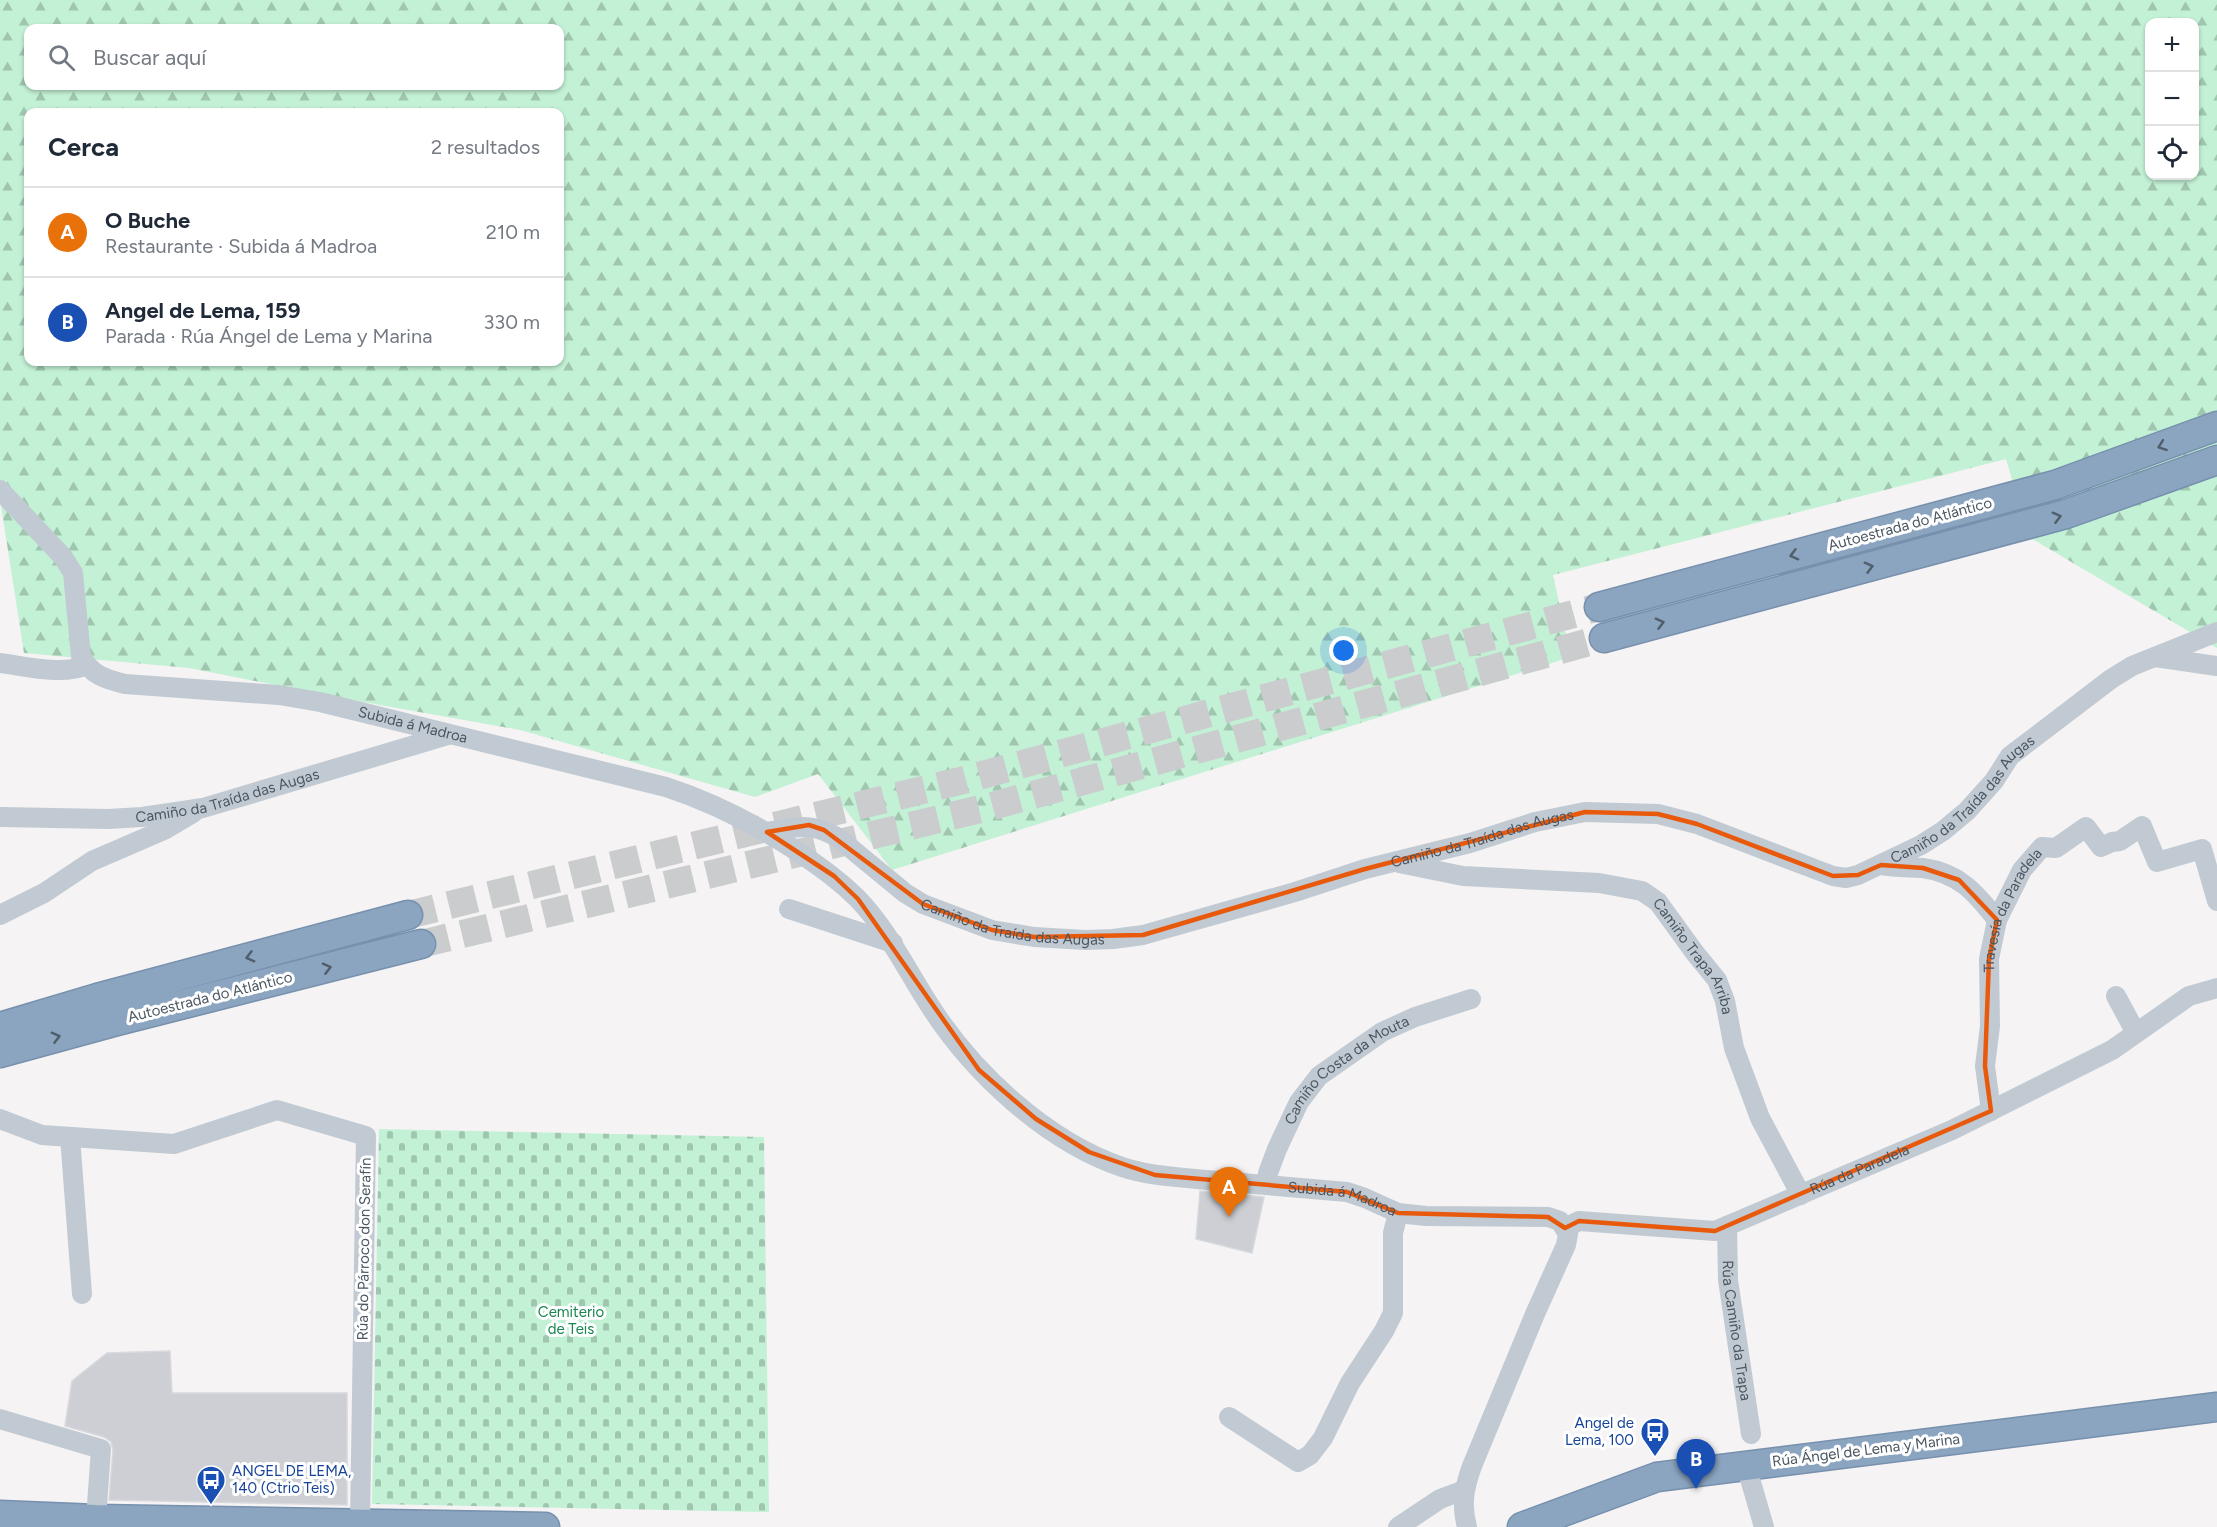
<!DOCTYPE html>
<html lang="es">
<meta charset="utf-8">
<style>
:root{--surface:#fff;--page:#f2f2f3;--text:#1f2937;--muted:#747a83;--line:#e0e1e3;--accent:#db2777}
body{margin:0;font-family:Figtree,sans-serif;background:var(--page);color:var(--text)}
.controls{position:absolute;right:18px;top:18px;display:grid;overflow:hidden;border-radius:12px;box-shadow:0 2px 4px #0004}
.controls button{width:54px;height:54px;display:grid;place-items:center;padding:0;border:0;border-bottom:2px solid var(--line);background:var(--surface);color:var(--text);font:30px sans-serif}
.you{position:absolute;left:1344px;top:651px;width:21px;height:21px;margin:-15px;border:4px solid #fff;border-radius:50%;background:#1a73e8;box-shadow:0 0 0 9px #1a73e833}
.badge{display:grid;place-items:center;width:39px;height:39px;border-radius:50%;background:var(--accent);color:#fff;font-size:20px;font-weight:700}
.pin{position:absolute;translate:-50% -50px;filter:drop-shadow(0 2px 3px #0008)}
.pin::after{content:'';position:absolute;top:32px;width:21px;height:18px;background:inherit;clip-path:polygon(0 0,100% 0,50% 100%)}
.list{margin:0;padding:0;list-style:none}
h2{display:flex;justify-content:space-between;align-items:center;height:78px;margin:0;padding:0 24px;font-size:26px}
h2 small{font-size:20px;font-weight:400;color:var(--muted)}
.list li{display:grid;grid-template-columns:39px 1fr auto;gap:18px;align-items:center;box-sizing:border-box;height:90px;padding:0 24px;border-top:2px solid var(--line)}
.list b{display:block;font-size:22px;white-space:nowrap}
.list p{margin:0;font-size:20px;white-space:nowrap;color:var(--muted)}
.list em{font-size:20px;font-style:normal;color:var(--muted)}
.icon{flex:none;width:33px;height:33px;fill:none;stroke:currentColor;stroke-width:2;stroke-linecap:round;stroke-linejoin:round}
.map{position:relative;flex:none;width:2217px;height:1527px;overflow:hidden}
.search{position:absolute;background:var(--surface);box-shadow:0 2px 4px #0004;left:24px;top:24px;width:540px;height:66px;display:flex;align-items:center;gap:15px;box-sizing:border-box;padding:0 21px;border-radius:12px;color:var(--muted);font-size:22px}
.panel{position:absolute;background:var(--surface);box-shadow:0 2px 4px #0004;left:24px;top:108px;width:540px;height:258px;border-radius:12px}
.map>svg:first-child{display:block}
</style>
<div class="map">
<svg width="2217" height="1527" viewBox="0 0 2217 1527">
<defs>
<pattern id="forest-firs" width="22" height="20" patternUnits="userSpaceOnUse" patternTransform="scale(1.5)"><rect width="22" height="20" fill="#c3f1d5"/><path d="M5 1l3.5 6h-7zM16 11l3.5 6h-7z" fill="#a0c6b0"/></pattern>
<pattern id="cemetery-stones" width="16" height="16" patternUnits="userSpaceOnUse" patternTransform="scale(1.5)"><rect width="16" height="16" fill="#c3f1d5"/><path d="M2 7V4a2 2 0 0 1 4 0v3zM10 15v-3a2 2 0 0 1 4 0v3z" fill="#a0c6b0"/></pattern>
</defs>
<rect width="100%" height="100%" fill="#f5f3f3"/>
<!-- forest -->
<path fill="url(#forest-firs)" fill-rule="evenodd" d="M 0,0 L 2217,0 L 2217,648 L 2029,537 L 2006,459 L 1553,575 L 1571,657 L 892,870 L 818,774 L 755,797 L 520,730 L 352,700 L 189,668 L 24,653 L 0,499 ZM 2150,22 L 2194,22 L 2194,176 L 2150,176 ZM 28,28 L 560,28 L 560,86 L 28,86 ZM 28,112 L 560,112 L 560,362 L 28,362 Z"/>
<!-- cemetery -->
<path fill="url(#cemetery-stones)" d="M 379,1129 L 764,1137 L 769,1512 L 372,1504 Z"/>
<!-- building -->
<path fill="#cdcfd5" stroke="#d7d9de" stroke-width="1.5" d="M 1200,1191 L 1264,1197 L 1252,1253 L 1196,1239 Z
M 170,1351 L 172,1393 L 347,1393 L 347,1505 L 109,1500 L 113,1450 L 111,1442 L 104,1437 L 65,1426 L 72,1381 L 107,1353 Z"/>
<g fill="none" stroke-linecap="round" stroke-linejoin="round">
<!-- highway-tunnel -->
<path stroke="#caccce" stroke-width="28" stroke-dasharray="28 14" stroke-linecap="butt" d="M 408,915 L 964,780 L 1599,607
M 421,944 L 989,807 L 1604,638"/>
<!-- highway casing -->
<g stroke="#7690ad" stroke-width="31">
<path id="highway" d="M 1599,607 L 2055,485 L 2217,426
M 1604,638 L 2066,514 L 2217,460
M 0,1027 L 97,998 L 408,915
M 0,1053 L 117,1021 L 421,944
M 0,1515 L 96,1519 L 545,1527
M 1522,1527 L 1657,1477 L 2217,1407"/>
</g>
<!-- minor -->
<g stroke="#c1cad2" stroke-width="20">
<path id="s1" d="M 0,490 L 63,557 L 73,573 L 81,656 C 91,675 105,679 125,684 L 279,695 L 320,702 L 666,787 C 715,803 757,825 800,853 C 820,867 839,880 857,898 C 888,930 906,969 930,1006 C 973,1073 1046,1141 1122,1167 C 1149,1176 1178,1177 1207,1180 C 1253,1184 1300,1188 1347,1192 L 1365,1198 L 1398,1213 L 1426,1216 L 1548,1217 L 1560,1221 L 1568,1234 L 1566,1245 L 1535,1314 L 1472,1466 C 1464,1488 1461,1505 1467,1527"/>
<path d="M 2155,657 L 2217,666"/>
<path d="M 0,663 C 25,666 64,676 86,665"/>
<path id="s2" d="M 0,817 L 108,819 L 142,817 L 203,808 L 448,735"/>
<path id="s3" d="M 767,832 C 798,827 809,822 837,837 L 905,893 L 923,904 L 992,930 L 1034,937 L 1086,940 L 1113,939 L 1143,935 L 1295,892 L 1365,869 L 1470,843 L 1535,822 L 1585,812 L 1658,814 L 1697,824 L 1833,876 L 1846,878 L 1858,875 L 1921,845 L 1943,831 L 1967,811 L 1994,781 L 2010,756 L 2111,679 L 2132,666 L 2217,632"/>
<path id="s4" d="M 1399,863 L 1463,876 L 1599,883 L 1642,891 L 1658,902 L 1695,953 L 1717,980 L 1725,1001 L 1734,1048 L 1760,1118 L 1801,1195"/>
<path d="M 1881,865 C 1895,868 1908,867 1923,868 C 1959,873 1976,893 1997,920"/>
<path d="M 789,909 L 893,943"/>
<path d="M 0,915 L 44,893 L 92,861 L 166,829 L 193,813"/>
<path d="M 2116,996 L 2136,1033"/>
<path id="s5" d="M 1991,1111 L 1985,1066 L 1990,1026 L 1989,959 L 1997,920 L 2022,870 L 2042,847 L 2056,848 L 2086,827 L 2101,847 L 2112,842 L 2120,841 L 2142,826 L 2157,862 L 2202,849 L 2217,901"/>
<path d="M 0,1119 L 42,1135 L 174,1144 L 277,1110 L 366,1136 L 360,1524"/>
<path d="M 70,1137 L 82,1294"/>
<path id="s6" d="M 1266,1185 L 1268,1173 L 1277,1149 L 1299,1102 L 1319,1076 L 1382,1032 L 1415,1017 L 1471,999"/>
<path id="s7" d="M 1727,1226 L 1728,1280 L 1751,1434"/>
<path id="s8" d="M 1565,1228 L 1579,1221 L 1715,1231 L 1952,1130 L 2112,1050 L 2189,996 L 2217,988"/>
<path d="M 1229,1417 L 1298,1462 L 1310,1455 L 1323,1438 L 1350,1383 L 1384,1331 L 1393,1313 L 1393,1233 L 1398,1213"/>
<path d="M 0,1419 L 101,1449 L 96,1519"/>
<path d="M 1746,1465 L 1764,1527"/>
<path d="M 1398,1527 L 1440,1499 L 1464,1490"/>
</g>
<!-- highway -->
<use href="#highway" stroke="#8ba5c1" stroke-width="28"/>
</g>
<!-- one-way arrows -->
<defs><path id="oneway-chevron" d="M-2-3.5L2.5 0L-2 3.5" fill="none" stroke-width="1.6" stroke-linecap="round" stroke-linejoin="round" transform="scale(1.5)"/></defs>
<g stroke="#505e6b">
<use href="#oneway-chevron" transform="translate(2162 446) rotate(160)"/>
<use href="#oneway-chevron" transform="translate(2057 517) rotate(-15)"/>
<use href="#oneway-chevron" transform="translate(1794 555) rotate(165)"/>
<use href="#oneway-chevron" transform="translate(1869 567) rotate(-15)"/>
<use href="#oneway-chevron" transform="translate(1660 623) rotate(-15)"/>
<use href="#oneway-chevron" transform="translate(250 957) rotate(165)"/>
<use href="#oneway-chevron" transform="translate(327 968) rotate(-14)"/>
<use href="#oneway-chevron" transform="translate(56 1037) rotate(-15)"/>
</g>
<!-- marked area -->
<path fill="none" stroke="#e8590c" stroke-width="4.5" stroke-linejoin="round" d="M 1585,812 L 1658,814 L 1697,824 L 1833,876 L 1858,875 L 1881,865 L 1923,868 L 1959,880 L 1997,920 L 1989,959 L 1985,1066 L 1991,1111 L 1715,1231 L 1579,1221 L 1565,1228 L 1548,1217 L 1398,1213 L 1347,1192 L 1155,1175 L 1089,1152 L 1036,1119 L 979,1070 L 858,899 L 834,876 L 767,832 L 809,825 L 824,830 L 923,904 L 992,930 L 1034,937 L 1143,935 L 1365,869 Z"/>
<!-- icons -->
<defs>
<g id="bus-pin" transform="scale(1.5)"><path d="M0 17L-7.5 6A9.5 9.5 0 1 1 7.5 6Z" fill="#1a4fb4" stroke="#fff"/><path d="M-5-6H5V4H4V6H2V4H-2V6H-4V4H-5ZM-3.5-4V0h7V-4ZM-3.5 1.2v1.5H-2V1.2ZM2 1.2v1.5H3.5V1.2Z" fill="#fff"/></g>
</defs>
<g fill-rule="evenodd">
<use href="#bus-pin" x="1655" y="1432"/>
<use href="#bus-pin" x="211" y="1480"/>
</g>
<g text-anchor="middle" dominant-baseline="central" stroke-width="6" stroke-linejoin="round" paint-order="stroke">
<!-- street labels -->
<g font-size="15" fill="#4a5661" stroke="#fff">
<text transform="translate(1910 524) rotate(-15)">Autoestrada do Atlántico</text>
<text stroke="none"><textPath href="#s1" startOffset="540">Subida á Madroa</textPath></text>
<text stroke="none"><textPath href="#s2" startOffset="230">Camiño da Traída das Augas</textPath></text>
<text stroke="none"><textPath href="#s3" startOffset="1282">Camiño da Traída das Augas</textPath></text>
<text stroke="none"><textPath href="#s3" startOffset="760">Camiño da Traída das Augas</textPath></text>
<text stroke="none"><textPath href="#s5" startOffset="207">Travesía da Paradela</textPath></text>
<text stroke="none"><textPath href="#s3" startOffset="274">Camiño da Traída das Augas</textPath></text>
<text stroke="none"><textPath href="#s4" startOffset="330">Camiño Trapa Arriba</textPath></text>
<text transform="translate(210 997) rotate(-14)">Autoestrada do Atlántico</text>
<text stroke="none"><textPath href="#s6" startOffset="147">Camiño Costa da Mouta</textPath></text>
<text stroke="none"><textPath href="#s8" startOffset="309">Rúa da Paradela</textPath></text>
<text stroke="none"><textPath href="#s1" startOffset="1632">Subida á Madroa</textPath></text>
<text transform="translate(364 1249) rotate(-89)">Rúa do Párroco don Serafín</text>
<text stroke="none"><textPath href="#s7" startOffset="105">Rúa Camiño da Trapa</textPath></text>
<text transform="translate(1866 1450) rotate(-7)">Rúa Ángel de Lema y Marina</text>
</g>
<!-- park labels -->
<g font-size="15" fill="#17864f" stroke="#fff">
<text x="571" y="1312">Cemiterio<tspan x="571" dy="17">de Teis</tspan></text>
</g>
<!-- transit labels -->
<g font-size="15" fill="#164399" stroke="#fff" text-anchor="end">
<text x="1634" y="1423">Angel de<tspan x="1634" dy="17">Lema, 100</tspan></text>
<text x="232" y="1471" text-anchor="start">ANGEL DE LEMA,<tspan x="232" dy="17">140 (Ctrio Teis)</tspan></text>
</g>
</g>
</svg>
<div class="controls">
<button>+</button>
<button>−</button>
<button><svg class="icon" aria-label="locate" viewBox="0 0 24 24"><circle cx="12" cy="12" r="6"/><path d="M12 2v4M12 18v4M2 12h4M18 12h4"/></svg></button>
</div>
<div class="you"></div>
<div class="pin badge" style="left:1229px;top:1217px;background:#e8710a">A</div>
<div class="pin badge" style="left:1696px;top:1489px;background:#1a4fb4">B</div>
<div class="search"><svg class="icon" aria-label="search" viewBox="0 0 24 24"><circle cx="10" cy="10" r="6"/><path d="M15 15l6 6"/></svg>Buscar aquí</div>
<section class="panel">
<h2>Cerca<small>2 resultados</small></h2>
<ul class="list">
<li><span class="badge" style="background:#e8710a">A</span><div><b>O Buche</b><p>Restaurante · Subida á Madroa</p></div><em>210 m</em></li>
<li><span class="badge" style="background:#1a4fb4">B</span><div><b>Angel de Lema, 159</b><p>Parada · Rúa Ángel de Lema y Marina</p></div><em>330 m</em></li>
</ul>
</section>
</div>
